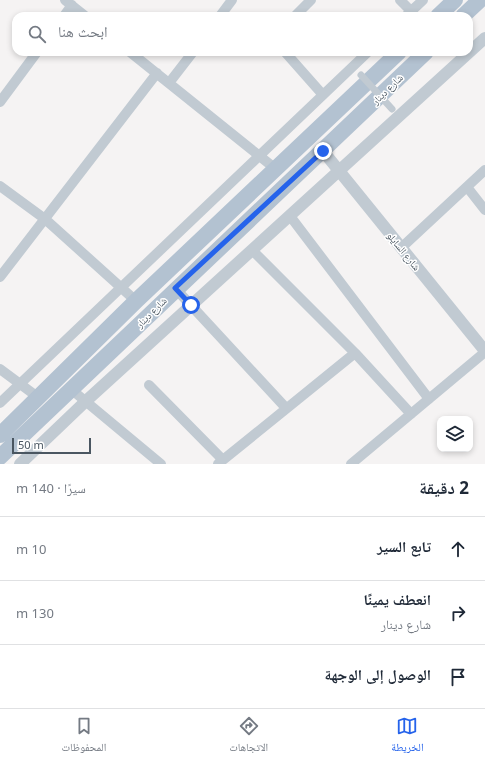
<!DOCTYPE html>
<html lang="ar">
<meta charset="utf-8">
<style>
:root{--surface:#fff;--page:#f2f2f3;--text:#1f2937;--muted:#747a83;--line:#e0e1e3;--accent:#2563eb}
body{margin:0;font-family:"Noto Sans","Noto Naskh Arabic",sans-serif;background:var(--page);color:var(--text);direction:rtl}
.controls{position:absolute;right:12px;bottom:12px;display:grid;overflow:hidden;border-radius:8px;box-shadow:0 2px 6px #0003}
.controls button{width:36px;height:36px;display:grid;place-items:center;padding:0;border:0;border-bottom:1px solid var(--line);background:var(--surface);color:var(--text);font:20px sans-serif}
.scale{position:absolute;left:12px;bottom:10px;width:79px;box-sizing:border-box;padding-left:4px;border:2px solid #4a5661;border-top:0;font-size:11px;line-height:14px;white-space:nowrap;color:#4a5661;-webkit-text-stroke:3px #fff;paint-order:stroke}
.stop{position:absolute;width:12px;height:12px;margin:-9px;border:3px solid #2563eb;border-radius:50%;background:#fff}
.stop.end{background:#2563eb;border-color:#fff;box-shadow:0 1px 4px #0008}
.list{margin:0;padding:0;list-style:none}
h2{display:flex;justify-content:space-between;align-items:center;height:52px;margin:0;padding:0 16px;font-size:17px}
h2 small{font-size:13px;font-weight:400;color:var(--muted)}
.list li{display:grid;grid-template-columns:26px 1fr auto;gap:12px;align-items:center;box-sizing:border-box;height:64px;padding:0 16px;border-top:1px solid var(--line)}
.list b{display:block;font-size:15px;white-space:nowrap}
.list p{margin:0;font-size:13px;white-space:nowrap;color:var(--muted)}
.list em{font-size:13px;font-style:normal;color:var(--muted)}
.icon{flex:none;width:22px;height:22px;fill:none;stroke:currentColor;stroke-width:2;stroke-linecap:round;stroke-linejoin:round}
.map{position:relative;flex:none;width:485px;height:464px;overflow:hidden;direction:ltr}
.search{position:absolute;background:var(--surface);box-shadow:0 2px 6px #0003;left:12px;right:12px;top:12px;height:44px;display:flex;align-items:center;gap:10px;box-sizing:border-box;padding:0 14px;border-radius:12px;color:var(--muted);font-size:15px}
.sheet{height:244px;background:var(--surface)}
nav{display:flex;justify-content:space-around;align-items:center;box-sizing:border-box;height:56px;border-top:1px solid var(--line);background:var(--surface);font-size:11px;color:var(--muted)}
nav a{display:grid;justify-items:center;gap:2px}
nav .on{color:var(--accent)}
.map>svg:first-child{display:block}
</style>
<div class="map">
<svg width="485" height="464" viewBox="0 0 485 464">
<rect width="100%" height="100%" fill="#f5f3f3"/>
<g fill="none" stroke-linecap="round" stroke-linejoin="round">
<!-- minor -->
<path stroke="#c1cad2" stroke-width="10" d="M 65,0 L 85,16
M 400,0 L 411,11
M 296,15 L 311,0
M 64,16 L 72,5
M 220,16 L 232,0
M 406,16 L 423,0
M 130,52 L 277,170
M 285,52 L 323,95
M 169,83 L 193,52
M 0,102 L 37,52
M 0,186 L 45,219 L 136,301
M 467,187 L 485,210
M 290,216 L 429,399
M 401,248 L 485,170
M 252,250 L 355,353 L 411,414
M 0,277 L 157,73
M 175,288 L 286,408
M 0,369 L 39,398
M 149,385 L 223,460
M 72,390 L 161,464
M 0,403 L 368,52
M 218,464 L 355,353
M 351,464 L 485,352"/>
<!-- tertiary -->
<path stroke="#c1cad2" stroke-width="12" d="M 323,151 L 485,351
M 20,464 L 86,401 L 485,38"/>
<!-- primary -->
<path stroke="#b3c2d1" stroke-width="16" d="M 438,16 L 455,0
M 463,16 L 480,0
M 0,435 L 136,301 L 399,52
M 0,457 L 426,52"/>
<!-- pedestrian-bridge -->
<path stroke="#c1cad2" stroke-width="7" d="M 361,75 L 392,109"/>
</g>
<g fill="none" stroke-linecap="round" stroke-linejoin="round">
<!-- route -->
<path stroke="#2563eb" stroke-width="5" d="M 191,305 L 175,288 L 323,151"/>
</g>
<g text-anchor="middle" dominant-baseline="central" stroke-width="3" stroke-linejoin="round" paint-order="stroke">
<!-- street labels -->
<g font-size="10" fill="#4a5661" stroke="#fff">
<text transform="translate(387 89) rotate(-44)">شارع دينار</text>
<text transform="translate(404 251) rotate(51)">شارع السايلو</text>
<text transform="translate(151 312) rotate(-45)">شارع دينار</text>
</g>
</g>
</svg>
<div class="controls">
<button><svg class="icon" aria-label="layers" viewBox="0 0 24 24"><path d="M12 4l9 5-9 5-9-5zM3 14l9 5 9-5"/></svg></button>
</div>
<div class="scale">50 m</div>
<div class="stop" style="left:191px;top:305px"></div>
<div class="stop end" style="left:323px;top:151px"></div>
<div class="search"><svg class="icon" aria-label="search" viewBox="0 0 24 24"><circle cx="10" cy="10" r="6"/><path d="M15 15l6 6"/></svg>ابحث هنا</div>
</div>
<section class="sheet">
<h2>2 دقيقة<small>سيرًا · 140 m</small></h2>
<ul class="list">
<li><svg class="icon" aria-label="ahead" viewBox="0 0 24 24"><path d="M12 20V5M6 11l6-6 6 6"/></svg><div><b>تابع السير</b></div><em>10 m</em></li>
<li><svg class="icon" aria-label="right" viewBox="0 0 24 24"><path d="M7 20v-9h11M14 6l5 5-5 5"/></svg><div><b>انعطف يمينًا</b><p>شارع دينار</p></div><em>130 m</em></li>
<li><svg class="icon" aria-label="arrive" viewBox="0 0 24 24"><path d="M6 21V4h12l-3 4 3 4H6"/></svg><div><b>الوصول إلى الوجهة</b></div></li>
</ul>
</section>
<nav>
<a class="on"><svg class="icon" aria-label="map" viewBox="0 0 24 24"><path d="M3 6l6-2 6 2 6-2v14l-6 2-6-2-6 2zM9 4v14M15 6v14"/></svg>الخريطة</a>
<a><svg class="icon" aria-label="directions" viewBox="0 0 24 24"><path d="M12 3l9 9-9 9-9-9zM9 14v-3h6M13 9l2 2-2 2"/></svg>الاتجاهات</a>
<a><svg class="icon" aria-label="saved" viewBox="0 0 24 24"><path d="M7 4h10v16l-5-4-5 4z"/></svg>المحفوظات</a>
</nav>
